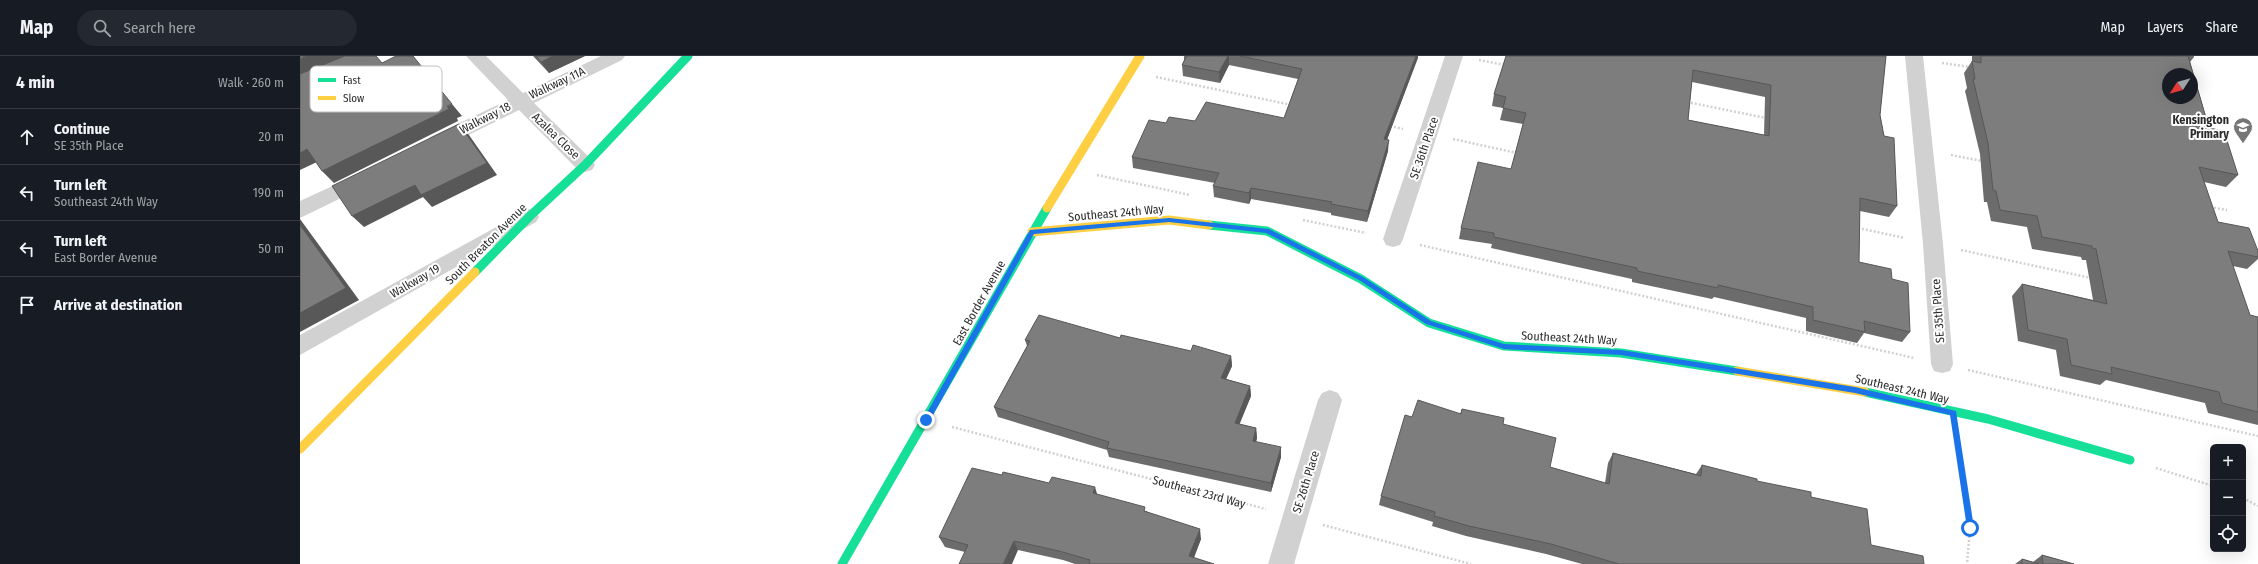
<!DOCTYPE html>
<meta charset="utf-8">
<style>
:root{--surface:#171b24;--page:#242831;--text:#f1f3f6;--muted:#9ea1a6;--line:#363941}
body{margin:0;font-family:"Fira Sans Condensed",sans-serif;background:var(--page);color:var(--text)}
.controls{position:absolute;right:12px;bottom:12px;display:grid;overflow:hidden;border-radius:6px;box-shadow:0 4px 16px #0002}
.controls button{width:36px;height:36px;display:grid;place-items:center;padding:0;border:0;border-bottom:1px solid var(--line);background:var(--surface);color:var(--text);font:20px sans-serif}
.compass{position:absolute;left:1862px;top:12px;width:36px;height:36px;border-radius:50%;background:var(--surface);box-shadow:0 4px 16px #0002;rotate:234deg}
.stop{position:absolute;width:12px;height:12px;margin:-9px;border:3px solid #1a73e8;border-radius:50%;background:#fff}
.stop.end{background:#1a73e8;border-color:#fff;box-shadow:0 1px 4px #0008}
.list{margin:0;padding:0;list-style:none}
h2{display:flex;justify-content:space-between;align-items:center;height:52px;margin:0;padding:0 16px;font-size:17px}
h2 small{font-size:13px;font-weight:400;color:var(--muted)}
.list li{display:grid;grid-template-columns:26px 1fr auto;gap:12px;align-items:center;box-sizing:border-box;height:56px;padding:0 16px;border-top:1px solid var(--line)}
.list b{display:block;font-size:15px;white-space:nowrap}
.list p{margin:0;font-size:13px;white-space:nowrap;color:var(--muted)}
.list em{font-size:13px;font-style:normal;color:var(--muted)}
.icon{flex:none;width:22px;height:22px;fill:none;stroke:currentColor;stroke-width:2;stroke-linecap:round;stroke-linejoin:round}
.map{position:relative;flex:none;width:1958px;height:508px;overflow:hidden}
header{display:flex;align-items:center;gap:24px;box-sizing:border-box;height:56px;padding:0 20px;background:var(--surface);border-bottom:1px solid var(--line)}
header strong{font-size:19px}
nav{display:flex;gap:22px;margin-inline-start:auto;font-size:14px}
.search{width:280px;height:36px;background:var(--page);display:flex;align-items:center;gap:10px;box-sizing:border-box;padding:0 14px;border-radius:22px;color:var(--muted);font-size:15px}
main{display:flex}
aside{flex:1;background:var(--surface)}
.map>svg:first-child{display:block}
</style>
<header>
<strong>Map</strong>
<div class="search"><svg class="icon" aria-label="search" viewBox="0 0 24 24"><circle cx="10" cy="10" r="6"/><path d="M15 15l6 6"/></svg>Search here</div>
<nav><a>Map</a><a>Layers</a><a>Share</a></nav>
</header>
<main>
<aside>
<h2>4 min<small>Walk · 260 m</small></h2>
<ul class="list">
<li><svg class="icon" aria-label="ahead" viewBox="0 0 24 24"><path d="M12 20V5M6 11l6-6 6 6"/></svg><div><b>Continue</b><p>SE 35th Place</p></div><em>20 m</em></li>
<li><svg class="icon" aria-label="left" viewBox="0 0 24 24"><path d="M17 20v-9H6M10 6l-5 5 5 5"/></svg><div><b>Turn left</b><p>Southeast 24th Way</p></div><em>190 m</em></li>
<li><svg class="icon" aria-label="left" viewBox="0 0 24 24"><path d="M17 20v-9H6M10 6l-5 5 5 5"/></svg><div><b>Turn left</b><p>East Border Avenue</p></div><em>50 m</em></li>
<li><svg class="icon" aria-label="arrive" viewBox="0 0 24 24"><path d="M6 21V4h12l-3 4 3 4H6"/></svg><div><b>Arrive at destination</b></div></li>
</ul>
</aside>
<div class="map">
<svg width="1958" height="508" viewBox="0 0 1958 508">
<rect width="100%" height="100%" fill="#fff"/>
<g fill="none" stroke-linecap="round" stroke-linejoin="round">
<!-- path -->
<path stroke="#d1d1d1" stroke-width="2.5" stroke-dasharray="2 2" stroke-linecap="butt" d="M 1179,4 L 1205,9
M 1642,7 L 1670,11
M 856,21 L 992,49
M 1387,46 L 1466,62
M 1090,70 L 1103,73
M 1153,83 L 1217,97
M 1651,99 L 1682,105
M 797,119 L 890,139
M 1910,151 L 1927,154
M 1003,164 L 1066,177
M 1558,172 L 1605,182
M 1120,189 L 1614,302
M 1661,194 L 1791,222
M 1668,314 L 1958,380
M 652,371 L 966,453
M 1657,385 L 1670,472 L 1667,508
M 1856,412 L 1913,430
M 1943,442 L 1958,450
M 1023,469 L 1171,508"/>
<!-- street -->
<path fill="#d1d1d1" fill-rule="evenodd" d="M 166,0 L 186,0 L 223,37 L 301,0 L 325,0 L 322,4 L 234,47 L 292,104 L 295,109 L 292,114 L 285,116 L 278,114 L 219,54 L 144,91 L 137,93 L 130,91 L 127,86 L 130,81 L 208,44 Z
M 1145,0 L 1163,0 L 1103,183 L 1100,189 L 1093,191 L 1086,189 L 1083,183 Z
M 1605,0 L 1623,0 L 1643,188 L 1653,308 L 1650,315 L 1642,317 L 1634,315 L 1631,308 L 1623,188 Z
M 63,116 L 70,118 L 73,123 L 70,128 L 0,162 L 0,145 Z
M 229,153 L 236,156 L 239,161 L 236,166 L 0,299 L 0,279 Z
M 1030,334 L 1038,337 L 1042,344 L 994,508 L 968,508 L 1018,344 L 1022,337 Z"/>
<!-- fast -->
<path stroke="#16e098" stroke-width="9" d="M 909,169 L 967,175 L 1061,223 L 1129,267 L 1204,290 L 1321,297 L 1437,315
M 175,216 L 230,160 L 285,109 L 388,0
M 1565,336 L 1688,363 L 1830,404
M 542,508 L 747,152"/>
<!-- slow -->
<path stroke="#ffcf43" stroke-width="9" d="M 747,152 L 840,0
M 732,176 L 869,164 L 909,169
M 1437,315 L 1565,336
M 0,393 L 175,216"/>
</g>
<!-- wall -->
<path fill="#6c6c6c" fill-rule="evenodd" d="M 233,0 L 285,0 L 249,17 Z
M 884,0 L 1118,0 L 1087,84 L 1088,95 L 1067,166 L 1031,159 L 1031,157 L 951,143 L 949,148 L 914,141 L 913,130 L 915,127 L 833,112 L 832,101 L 866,67 L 895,65 L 984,62 L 998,23 L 929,9 L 920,27 L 883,20 L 882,9 L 884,4 Z
M 1206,0 L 1586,0 L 1580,59 L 1597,150 L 1589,161 L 1560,155 L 1559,206 L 1592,223 L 1610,276 L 1602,286 L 1564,277 L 1557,287 L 1506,275 L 1506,262 L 1414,241 L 1412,243 L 1332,226 L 1332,223 L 1191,192 L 1192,188 L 1159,183 L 1161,172 L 1211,113 L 1223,68 L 1200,64 L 1203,52 L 1192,50 L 1194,38 ZM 1392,26 L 1465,41 L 1464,79 L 1388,64 Z
M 1672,0 L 1894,0 L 1894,1 L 1890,6 L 1909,72 L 1938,119 L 1926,131 L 1904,126 L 1918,166 L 1958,195 L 1958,203 L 1947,213 L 1933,210 L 1950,259 L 1958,261 L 1958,369 L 1908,357 L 1905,347 L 1806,324 L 1800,329 L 1760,320 L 1756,294 L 1718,285 L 1712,240 L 1722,228 L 1793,244 L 1786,204 L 1782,204 L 1781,201 L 1732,193 L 1727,171 L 1691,165 L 1687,146 L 1684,146 L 1680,98 L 1665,35 L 1667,32 L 1664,17 L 1672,5 Z
M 820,282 L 891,295 L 931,300 L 932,310 L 926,323 L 950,330 L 951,340 L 939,368 L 956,372 L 957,382 L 956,386 L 981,401 L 971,436 L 809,401 L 807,394 L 698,361 L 694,351 L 727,290 L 725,284 Z
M 1162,353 L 1203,368 L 1250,411 L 1305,427 L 1308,407 L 1313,397 L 1396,418 L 1402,409 L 1511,441 L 1571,489 L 1624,508 L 1282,508 L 1246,498 L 1166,480 L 1132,470 L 1133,466 L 1079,449 L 1081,440 L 1112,361 L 1160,358 Z
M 798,439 L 846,455 L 901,483 L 894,502 L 914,508 L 775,508 L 763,504 L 718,494 L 665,496 L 645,491 L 639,481 Z
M 1742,499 L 1774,508 L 1715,508 L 1722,503 L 1733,506 Z"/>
<!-- shaded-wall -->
<path fill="#585858" d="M 7,0 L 45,0 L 0,20 L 0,3 Z
M 253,0 L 285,0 L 249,17 L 241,6 Z
M 928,0 L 929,0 L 929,9 L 920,27 L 919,16 Z
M 1116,0 L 1118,0 L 1118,2 L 1083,94 L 1084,83 Z
M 152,48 L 162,60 L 157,62 L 158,65 L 34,127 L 22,115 Z
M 159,68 L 169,79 L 197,119 L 132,151 L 123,141 L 64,171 L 52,160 Z
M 1089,84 L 1088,95 L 1067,166 L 1068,155 Z
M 7,93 L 19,105 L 0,114 L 0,97 Z
M 951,132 L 951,143 L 949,148 L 949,137 Z
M 0,163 L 59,244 L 0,276 Z
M 931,300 L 932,310 L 922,332 L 921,322 Z
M 950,330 L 951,340 L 936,377 L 935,367 Z
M 956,372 L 957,382 L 953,395 L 953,385 Z
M 981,391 L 981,401 L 971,436 L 971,427 Z
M 795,431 L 798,441 L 793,437 Z
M 900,473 L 901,483 L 891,508 L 889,500 Z
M 714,485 L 718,494 L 712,508 L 703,508 Z"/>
<!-- building -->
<path fill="#7d7d7d" stroke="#585858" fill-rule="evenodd" d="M 0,0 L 7,0 L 0,3 Z
M 45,0 L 76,0 L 82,7 L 96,0 L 113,0 L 152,48 L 147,50 L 149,53 L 22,115 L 7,93 L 0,97 L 0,18 Z
M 236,0 L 253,0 L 241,6 Z
M 887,0 L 928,0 L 919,16 L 882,9 Z
M 940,0 L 1116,0 L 1084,83 L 1089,84 L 1068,155 L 1031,148 L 1032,146 L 951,132 L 949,137 L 913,130 L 919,117 L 832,101 L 849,64 L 866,67 L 869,61 L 895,65 L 906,46 L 984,62 L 1002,13 Z
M 1206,0 L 1586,0 L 1580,59 L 1584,80 L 1594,82 L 1597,150 L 1560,142 L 1559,206 L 1591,213 L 1592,223 L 1608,227 L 1610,276 L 1564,265 L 1565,276 L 1513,264 L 1513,251 L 1418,229 L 1418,232 L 1337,215 L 1337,212 L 1194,181 L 1194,177 L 1161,172 L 1178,106 L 1211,113 L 1226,57 L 1203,52 L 1206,41 L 1194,38 ZM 1393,14 L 1471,29 L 1469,80 L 1388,64 Z
M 1681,0 L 1888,0 L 1909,72 L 1924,75 L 1938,119 L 1899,111 L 1918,166 L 1949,172 L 1958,195 L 1958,201 L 1928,195 L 1950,259 L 1958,261 L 1958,356 L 1922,347 L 1919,336 L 1811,311 L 1812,318 L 1771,309 L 1767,283 L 1728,274 L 1722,228 L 1807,248 L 1796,193 L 1792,192 L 1792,190 L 1742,181 L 1737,160 L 1700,154 L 1696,135 L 1693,134 L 1688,87 L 1673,23 L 1675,23 L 1672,5 L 1681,7 ZM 1868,18 L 1892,18 L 1892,42 L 1868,42 Z
M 159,68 L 187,107 L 121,139 L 115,129 L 52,160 L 32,130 Z
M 0,169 L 46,232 L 0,257 Z
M 739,259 L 820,282 L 821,279 L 891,295 L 893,289 L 931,300 L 921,322 L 950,330 L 935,367 L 956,372 L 953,385 L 981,391 L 971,427 L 807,392 L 809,386 L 694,351 L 730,285 L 725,284 Z
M 1118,344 L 1161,358 L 1162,353 L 1204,362 L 1203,368 L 1256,382 L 1250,411 L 1309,428 L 1313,397 L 1401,420 L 1402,409 L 1457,423 L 1457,425 L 1511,436 L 1511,441 L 1567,453 L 1571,489 L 1623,500 L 1624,508 L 1319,508 L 1251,488 L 1169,470 L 1134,460 L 1135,456 L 1081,440 L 1105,359 L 1112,361 Z
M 672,412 L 702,419 L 703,416 L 749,427 L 752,421 L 795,431 L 793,437 L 845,451 L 844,455 L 900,473 L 889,500 L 914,508 L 789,508 L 790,504 L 759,495 L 714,485 L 703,508 L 659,508 L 668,489 L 639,481 Z
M 1742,499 L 1774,508 L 1743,508 Z
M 1722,503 L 1739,508 L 1722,508 Z"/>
<!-- route -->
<path fill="#1a73e8" d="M 869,162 L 969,173 L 1063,221 L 1131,265 L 1204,288 L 1321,294 L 1555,331 L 1656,355 L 1674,472 L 1670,475 L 1667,472 L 1650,359 L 1555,337 L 1321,299 L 1204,293 L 1126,268 L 1059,224 L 966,177 L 869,166 L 734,178 L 629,366 L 624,366 L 624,362 L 730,174 Z"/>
<!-- icons -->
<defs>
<g id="school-pin" transform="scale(1)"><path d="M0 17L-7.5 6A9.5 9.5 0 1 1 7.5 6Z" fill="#767676" stroke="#fff"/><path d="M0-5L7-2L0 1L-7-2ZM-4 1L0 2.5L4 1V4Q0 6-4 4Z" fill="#fff"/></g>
</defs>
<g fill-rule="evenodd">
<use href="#school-pin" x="1943" y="71"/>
</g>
<g text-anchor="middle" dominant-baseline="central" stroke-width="4" stroke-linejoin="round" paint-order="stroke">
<!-- street labels -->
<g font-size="12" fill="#2c2c2c" stroke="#fff">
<text transform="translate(257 27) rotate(-25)">Walkway 11A</text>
<text transform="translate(185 62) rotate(-27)">Walkway 18</text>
<text transform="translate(256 80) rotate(44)">Azalea Close</text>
<text transform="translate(1124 92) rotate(-71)">SE 36th Place</text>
<text transform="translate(816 157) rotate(-5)">Southeast 24th Way</text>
<text transform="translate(186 188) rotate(-45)">South Breaton Avenue</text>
<text transform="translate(115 225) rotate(-30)">Walkway 19</text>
<text transform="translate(679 247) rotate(-61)">East Border Avenue</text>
<text transform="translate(1638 255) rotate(-94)">SE 35th Place</text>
<text transform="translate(1269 282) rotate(3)">Southeast 24th Way</text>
<text transform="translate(1602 333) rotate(13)">Southeast 24th Way</text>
<text transform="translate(1006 426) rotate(-73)">SE 26th Place</text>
<text transform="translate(899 436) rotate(15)">Southeast 23rd Way</text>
</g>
<!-- poi labels -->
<g font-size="12" font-weight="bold" fill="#2c2c2c" stroke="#fff" text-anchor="end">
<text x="1929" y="64">Kensington<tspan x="1929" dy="14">Primary</tspan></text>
</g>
</g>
<!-- legend -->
<rect x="10" y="10" width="132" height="46" rx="6" fill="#fff" stroke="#c0c0c0" stroke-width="1"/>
<rect x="18" y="22" width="18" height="4" fill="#16e098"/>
<rect x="18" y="40" width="18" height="4" fill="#ffcf43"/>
<g font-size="11" fill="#2c2c2c">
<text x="43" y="28">Fast</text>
<text x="43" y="46">Slow</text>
</g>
</svg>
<div class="controls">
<button>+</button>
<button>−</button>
<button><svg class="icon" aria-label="locate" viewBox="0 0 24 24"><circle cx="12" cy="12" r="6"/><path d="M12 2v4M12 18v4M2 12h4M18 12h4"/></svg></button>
</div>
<svg class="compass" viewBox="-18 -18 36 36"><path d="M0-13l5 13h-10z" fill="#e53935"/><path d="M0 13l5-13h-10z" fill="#9ea1a6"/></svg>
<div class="stop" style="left:1670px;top:472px"></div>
<div class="stop end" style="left:626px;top:364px"></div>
</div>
</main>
